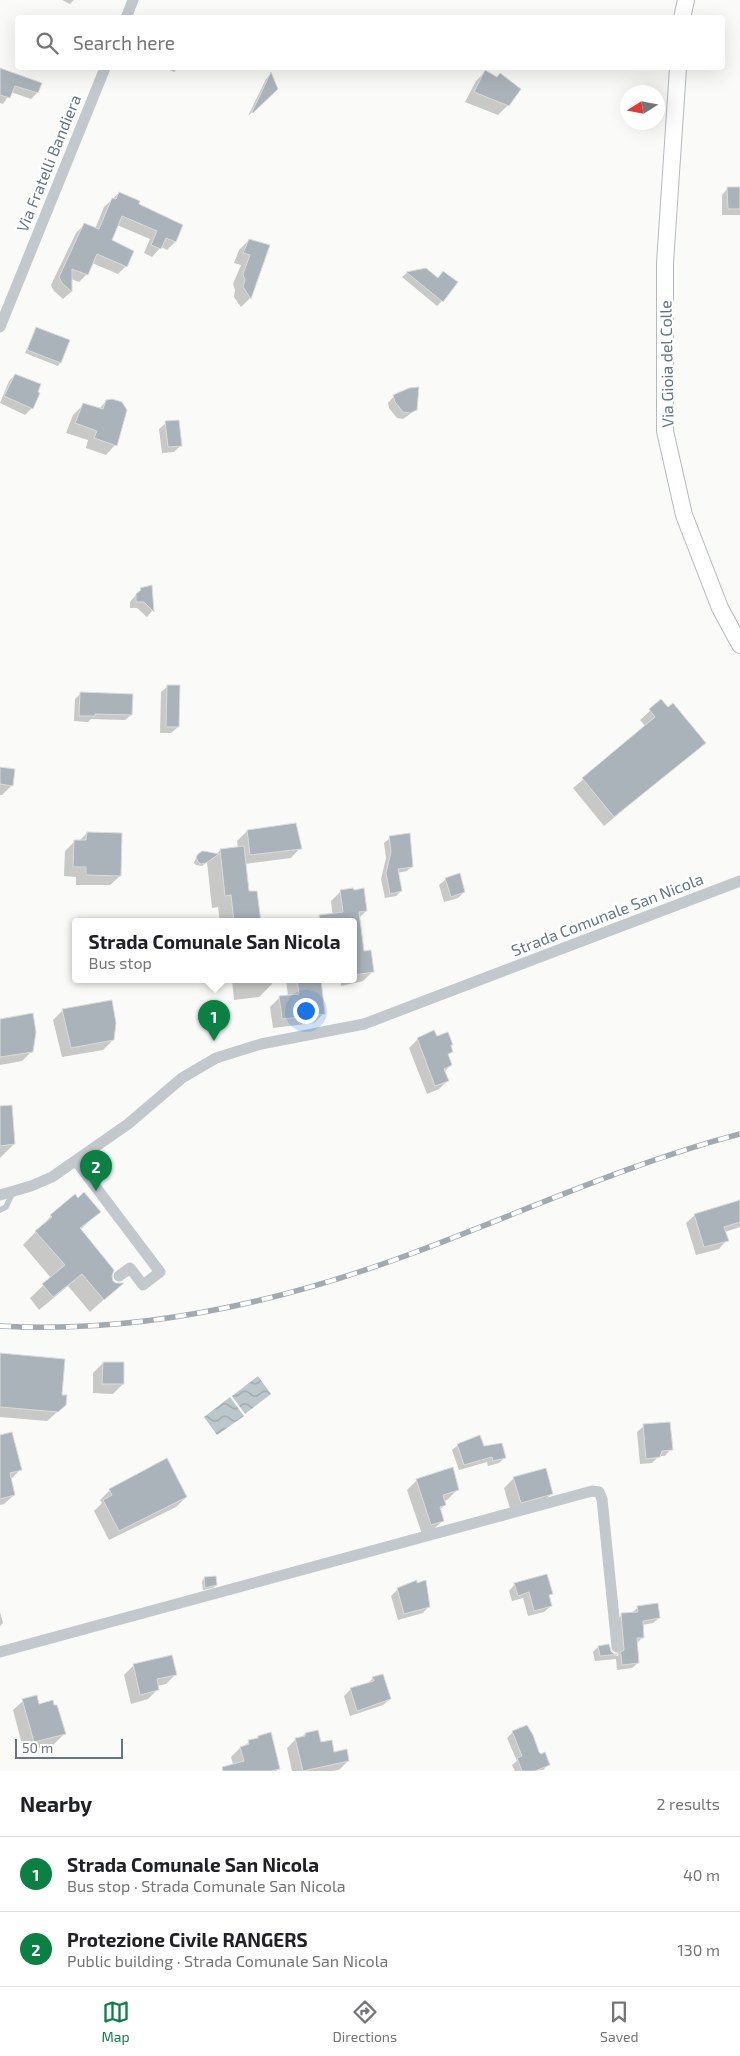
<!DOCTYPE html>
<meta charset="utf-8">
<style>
:root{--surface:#fff;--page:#f2f2f2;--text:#202124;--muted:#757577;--line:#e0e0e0;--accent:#0b8043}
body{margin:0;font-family:"Exo 2",sans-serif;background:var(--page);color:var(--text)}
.compass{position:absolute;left:620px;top:85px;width:45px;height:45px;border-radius:50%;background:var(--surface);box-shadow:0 5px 20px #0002;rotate:259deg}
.scale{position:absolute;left:15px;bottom:12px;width:108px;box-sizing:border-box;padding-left:5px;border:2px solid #657683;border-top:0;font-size:14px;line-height:18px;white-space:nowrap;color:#657683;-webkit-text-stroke:4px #fff;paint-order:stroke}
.you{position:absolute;left:305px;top:1010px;width:18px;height:18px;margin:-12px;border:4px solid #fff;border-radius:50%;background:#1a73e8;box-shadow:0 0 0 8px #1a73e833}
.badge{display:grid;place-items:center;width:32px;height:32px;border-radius:50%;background:var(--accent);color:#fff;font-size:16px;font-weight:700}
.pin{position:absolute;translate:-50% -41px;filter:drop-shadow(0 1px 2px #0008)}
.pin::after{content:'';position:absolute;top:26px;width:18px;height:15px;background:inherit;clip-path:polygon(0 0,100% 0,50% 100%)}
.popup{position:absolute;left:72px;top:918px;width:285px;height:65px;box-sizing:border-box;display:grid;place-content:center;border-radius:5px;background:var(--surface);filter:drop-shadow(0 1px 4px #0005);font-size:16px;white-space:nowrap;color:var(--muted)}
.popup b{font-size:19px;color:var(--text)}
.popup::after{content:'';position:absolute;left:50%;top:100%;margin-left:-10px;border:10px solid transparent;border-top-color:var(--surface)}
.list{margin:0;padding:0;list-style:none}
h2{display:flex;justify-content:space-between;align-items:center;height:65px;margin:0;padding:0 20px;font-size:21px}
h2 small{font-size:16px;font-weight:400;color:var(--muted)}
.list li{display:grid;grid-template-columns:32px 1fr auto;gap:15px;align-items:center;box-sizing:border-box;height:75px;padding:0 20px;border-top:1px solid var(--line)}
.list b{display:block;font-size:19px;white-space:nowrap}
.list p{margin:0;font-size:16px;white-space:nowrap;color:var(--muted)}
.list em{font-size:16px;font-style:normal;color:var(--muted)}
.icon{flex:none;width:28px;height:28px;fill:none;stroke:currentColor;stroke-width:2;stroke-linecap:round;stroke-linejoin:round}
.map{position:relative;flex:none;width:740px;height:1771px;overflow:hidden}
.search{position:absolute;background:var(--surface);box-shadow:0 5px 20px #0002;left:15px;right:15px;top:15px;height:55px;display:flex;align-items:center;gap:12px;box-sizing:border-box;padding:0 18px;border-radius:5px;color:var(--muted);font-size:19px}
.sheet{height:215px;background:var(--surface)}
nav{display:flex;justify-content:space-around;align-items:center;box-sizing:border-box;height:70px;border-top:1px solid var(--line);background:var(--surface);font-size:14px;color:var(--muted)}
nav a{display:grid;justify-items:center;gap:2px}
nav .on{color:var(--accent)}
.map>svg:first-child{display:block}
</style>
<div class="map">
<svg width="740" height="1771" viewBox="0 0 740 1771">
<defs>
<pattern id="water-waves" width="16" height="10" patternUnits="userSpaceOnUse" patternTransform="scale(1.25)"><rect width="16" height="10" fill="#bbc7cb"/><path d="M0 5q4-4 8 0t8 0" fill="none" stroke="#9ca6aa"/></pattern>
</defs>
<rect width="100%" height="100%" fill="#fafaf8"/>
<!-- water -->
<path fill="url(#water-waves)" d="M 258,1376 L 271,1394 L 245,1414 L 232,1396 Z
M 230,1397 L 244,1416 L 217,1435 L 204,1417 Z"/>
<!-- shadow -->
<path fill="#0003" d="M 62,0 L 74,0 L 70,4 Z
M 165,68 L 178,68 L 174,72 Z
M 0,69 L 37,93 L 31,99 L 11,92 L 3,104 L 0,103 Z
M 485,72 L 508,105 L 498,115 L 465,102 L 476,81 Z
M 271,74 L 276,89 L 248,116 L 266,79 Z
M 728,188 L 740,188 L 740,215 L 722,215 L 722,195 Z
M 119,193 L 137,205 L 182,225 L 175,242 L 167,250 L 161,247 L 152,257 L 144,253 L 150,239 L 117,225 L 111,241 L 126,266 L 118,274 L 92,263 L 87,274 L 79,282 L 71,279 L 71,292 L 63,299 L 54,291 L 51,285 L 76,233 L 84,225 L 95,229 L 104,207 Z
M 249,240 L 268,246 L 250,298 L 241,307 L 234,297 L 235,290 L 233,284 L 241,265 L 234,263 L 239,250 Z
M 425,269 L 437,279 L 443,272 L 442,301 L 437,306 L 402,277 L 407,273 Z
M 36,329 L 60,363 L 58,366 L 25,353 Z
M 15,375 L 32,408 L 25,415 L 0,403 L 9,381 Z
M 394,396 L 416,410 L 403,419 L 397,418 L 389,408 L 388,403 Z
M 106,401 L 115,445 L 106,455 L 86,448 L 88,440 L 66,433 L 73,415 L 83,405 L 99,409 Z
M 166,423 L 180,446 L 174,452 L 162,453 L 159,429 Z
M 151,587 L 152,611 L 147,617 L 137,608 L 130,608 L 130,602 L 141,589 Z
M 168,686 L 178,727 L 171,733 L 160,733 L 161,692 Z
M 81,693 L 131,715 L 125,720 L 91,719 L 88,722 L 74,721 L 75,699 Z
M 661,701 L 704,743 L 604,826 L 573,788 L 646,727 L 640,720 Z
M 0,768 L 12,785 L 2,795 L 0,795 Z
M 247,831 L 299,835 L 300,848 L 291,858 L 245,864 L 248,893 L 256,892 L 260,922 L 220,922 L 218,907 L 212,908 L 207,862 L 202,866 L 196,865 L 194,863 L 197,856 L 216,855 L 220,850 L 238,848 L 237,841 Z
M 87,833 L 120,876 L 110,885 L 76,885 L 76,877 L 64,876 L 65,851 L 75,841 L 79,841 Z
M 390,838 L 412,866 L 407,871 L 397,873 L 401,891 L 396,896 L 385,898 L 381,879 L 386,858 L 384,843 Z
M 446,879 L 464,892 L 458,898 L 444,902 L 439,885 Z
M 341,891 L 366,911 L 359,918 L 363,952 L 373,971 L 363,981 L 341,986 L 341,980 L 353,980 L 353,922 L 329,922 L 333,918 L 331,901 Z
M 232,980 L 272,980 L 272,984 L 259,997 L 234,1000 Z
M 286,980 L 320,980 L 324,1013 L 314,1023 L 273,1028 L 270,1007 L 280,997 L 288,996 Z
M 63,1010 L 113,1040 L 103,1050 L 62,1057 L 53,1020 Z
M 0,1020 L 32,1051 L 22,1061 L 0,1065 Z
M 437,1038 L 452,1044 L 450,1046 L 451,1051 L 447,1056 L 451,1065 L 444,1072 L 447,1081 L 439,1089 L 427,1094 L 409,1048 L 418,1039 Z
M 0,1108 L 14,1144 L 0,1158 Z
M 75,1196 L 99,1212 L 80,1230 L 112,1282 L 116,1284 L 121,1284 L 90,1312 L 68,1286 L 39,1310 L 30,1298 L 51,1278 L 23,1245 L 51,1216 Z
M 740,1201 L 740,1227 L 725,1232 L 727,1240 L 719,1249 L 696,1255 L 686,1223 L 695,1215 Z
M 0,1354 L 61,1396 L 65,1405 L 47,1421 L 0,1417 Z
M 103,1363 L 123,1384 L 113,1394 L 93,1393 L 93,1373 Z
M 644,1426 L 671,1449 L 665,1456 L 659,1456 L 652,1463 L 640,1464 L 637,1432 Z
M 0,1437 L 20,1470 L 10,1480 L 14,1495 L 4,1504 L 0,1505 Z
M 458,1445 L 484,1448 L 504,1458 L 499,1463 L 488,1466 L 487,1462 L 459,1470 L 452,1450 Z
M 514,1478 L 552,1493 L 542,1503 L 511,1512 L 504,1488 Z
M 417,1480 L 457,1490 L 447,1500 L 443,1501 L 445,1505 L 439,1510 L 443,1520 L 433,1530 L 422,1534 L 407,1490 Z
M 110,1490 L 186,1497 L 176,1507 L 109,1540 L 94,1511 L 102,1503 L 100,1500 Z
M 205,1578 L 216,1585 L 213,1588 L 203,1590 L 202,1581 Z
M 515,1584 L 551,1593 L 548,1597 L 551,1606 L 544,1612 L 528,1616 L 523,1598 L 512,1601 L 509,1591 Z
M 398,1589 L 429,1606 L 423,1613 L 398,1620 L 391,1596 Z
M 638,1607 L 659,1618 L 653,1623 L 642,1625 L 643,1637 L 637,1643 L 638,1663 L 632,1668 L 617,1670 L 616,1659 L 595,1661 L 593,1652 L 598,1647 L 614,1655 L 618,1656 L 616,1620 L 622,1615 L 632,1613 Z
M 0,1612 L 3,1623 L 0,1626 Z
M 134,1665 L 176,1674 L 166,1684 L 157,1686 L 158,1689 L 148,1699 L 131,1704 L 124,1675 Z
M 373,1678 L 390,1699 L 383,1705 L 350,1716 L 344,1696 L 350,1690 L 367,1684 Z
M 23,1701 L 38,1705 L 64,1734 L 54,1744 L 24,1752 L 13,1710 Z
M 513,1732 L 549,1764 L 543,1770 L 515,1771 L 512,1765 L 517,1761 L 507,1738 Z
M 305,1734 L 320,1743 L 348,1761 L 339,1770 L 332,1771 L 292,1771 L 287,1748 L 296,1739 L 301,1738 Z
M 258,1737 L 279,1768 L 276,1771 L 235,1771 L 231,1757 L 240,1748 Z"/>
<!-- building -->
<path fill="#aab3b9" stroke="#dcdcda" d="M 0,68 L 42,83 L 38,93 L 15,86 L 10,98 L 0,95 Z
M 485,70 L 497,77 L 500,73 L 521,89 L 509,106 L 474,92 Z
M 271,72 L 278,89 L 253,113 L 252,112 Z
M 727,187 L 740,187 L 740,209 L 728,209 Z
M 119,192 L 140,201 L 139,204 L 183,225 L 176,242 L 166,238 L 161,249 L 151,245 L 157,231 L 122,216 L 112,240 L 134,251 L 127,267 L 97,254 L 88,275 L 72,269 L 72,292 L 62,283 L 59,277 L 84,223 L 99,229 L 112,198 L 116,199 Z
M 249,239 L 270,245 L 251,299 L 243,287 L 245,280 L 243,274 L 250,255 L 243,253 Z
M 426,268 L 438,278 L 443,271 L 458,282 L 443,302 L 406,272 Z
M 36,327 L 70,340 L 61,363 L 27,350 Z
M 15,374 L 41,384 L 38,392 L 40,393 L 33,409 L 4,396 Z
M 419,387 L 417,410 L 410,413 L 403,412 L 395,402 L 393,395 L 409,388 Z
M 112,399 L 122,402 L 127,410 L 117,446 L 94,438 L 97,431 L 75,423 L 83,403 L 103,409 L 106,400 Z
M 179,420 L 182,446 L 168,447 L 165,421 Z
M 152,585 L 154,612 L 144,602 L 136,602 L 136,594 L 141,590 L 140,588 Z
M 167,685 L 180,685 L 179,727 L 166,727 Z
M 80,692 L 133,694 L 132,715 L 95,714 L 95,716 L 79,716 Z
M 661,699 L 668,707 L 673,703 L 706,743 L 614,817 L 582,778 L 655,717 L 649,709 Z
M 0,767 L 15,769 L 13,786 L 0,784 Z
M 296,823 L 302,849 L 250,855 L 247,830 Z
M 87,832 L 122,833 L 121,876 L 86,875 L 86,867 L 73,867 L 74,840 L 86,840 Z
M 410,833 L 413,867 L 398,869 L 402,891 L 390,894 L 386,873 L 391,852 L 389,836 Z
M 244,846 L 249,891 L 257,891 L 261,922 L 234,922 L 231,895 L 225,896 L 220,849 Z
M 202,851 L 204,851 L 219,854 L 206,863 L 201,864 L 198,862 L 196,857 L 198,854 Z
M 460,873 L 465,892 L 451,897 L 445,878 Z
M 353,888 L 354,890 L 364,888 L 367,911 L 359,912 L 364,951 L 371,950 L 374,972 L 353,975 L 353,922 L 320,922 L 319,915 L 343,912 L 340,890 Z
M 297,980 L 321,980 L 325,1014 L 282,1019 L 279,996 L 299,994 Z
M 112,1000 L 116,1023 L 114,1040 L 71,1048 L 62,1009 Z
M 33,1013 L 36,1032 L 33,1052 L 0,1057 L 0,1019 Z
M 434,1030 L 437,1036 L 448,1032 L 453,1045 L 451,1045 L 453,1052 L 448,1054 L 452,1065 L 444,1069 L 449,1081 L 435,1086 L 417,1038 Z
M 12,1105 L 15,1144 L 0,1146 L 0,1106 Z
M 84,1192 L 101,1212 L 80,1228 L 114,1270 L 112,1276 L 113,1281 L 116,1283 L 124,1283 L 104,1300 L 82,1274 L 53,1297 L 42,1284 L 65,1265 L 35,1231 L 52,1217 L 50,1215 L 75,1194 L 78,1198 Z
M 740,1200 L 740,1222 L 724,1227 L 729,1241 L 704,1247 L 694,1214 Z
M 0,1353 L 65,1359 L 62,1395 L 67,1395 L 66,1405 L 58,1412 L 0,1407 Z
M 103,1362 L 124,1362 L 124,1384 L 102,1384 Z
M 670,1422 L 673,1450 L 662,1451 L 660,1457 L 646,1459 L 643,1424 Z
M 12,1432 L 22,1470 L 10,1473 L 15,1495 L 0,1499 L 0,1435 Z
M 480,1435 L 484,1446 L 502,1443 L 506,1458 L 493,1461 L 492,1457 L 464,1465 L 457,1444 Z
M 167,1458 L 187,1497 L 119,1531 L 103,1500 L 112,1495 L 109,1489 Z
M 453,1467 L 459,1490 L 443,1495 L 446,1505 L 440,1507 L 444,1521 L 431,1525 L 416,1479 Z
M 546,1468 L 553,1494 L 521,1503 L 513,1477 Z
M 547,1574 L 553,1594 L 549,1595 L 552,1606 L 534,1611 L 529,1592 L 518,1596 L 514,1583 Z
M 216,1576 L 217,1585 L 205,1588 L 204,1577 Z
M 417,1580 L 417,1583 L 426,1580 L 430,1607 L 404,1614 L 397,1588 Z
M 658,1603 L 660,1618 L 643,1621 L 644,1638 L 637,1638 L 639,1663 L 622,1665 L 621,1654 L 600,1656 L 598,1646 L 609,1644 L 611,1651 L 614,1654 L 618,1654 L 624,1650 L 621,1613 L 638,1612 L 637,1606 Z
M 172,1655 L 177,1675 L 157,1679 L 159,1690 L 140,1695 L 133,1664 Z
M 383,1674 L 391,1699 L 357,1711 L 350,1688 L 374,1681 L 372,1677 Z
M 37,1695 L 39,1704 L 53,1700 L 54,1705 L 57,1705 L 66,1734 L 34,1742 L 22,1699 Z
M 527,1725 L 533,1735 L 539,1752 L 541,1754 L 545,1752 L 550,1765 L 535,1771 L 522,1771 L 517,1758 L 522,1756 L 512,1731 Z
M 318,1730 L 321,1742 L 332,1740 L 334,1752 L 347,1749 L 349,1761 L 303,1771 L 295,1738 L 305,1736 L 305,1733 Z
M 271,1732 L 280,1769 L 271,1771 L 223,1771 L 222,1767 L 244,1761 L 240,1747 L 249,1744 L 248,1740 L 258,1738 L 258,1736 Z"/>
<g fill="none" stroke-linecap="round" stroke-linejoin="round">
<!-- secondary casing -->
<g stroke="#b3babf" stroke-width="18">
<path id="secondary" d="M 682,18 L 686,0
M 678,68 L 665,263 L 665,431 L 684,515 L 720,608 L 740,645"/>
</g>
<!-- lane -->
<path stroke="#c3c8cc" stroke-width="5.5" d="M 0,1210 L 6,1207 L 13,1192"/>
<!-- street -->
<path stroke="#c3c8cc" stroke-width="11" d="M 126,18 L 133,0
M 0,327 L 105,68
M 76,1161 L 160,1272 L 143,1285 L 130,1268 L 119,1276
M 0,1195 L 31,1186 L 52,1177 L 128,1124 L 182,1078 L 216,1058 L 261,1044 L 364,1024 L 740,881
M 0,1652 L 592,1491 L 599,1492 L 602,1499 L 617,1647"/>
<!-- secondary -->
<use href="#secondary" stroke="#fff" stroke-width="16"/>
<!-- rail casing -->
<g stroke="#a2aab0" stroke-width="5.5">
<path id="rail" d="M 0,1326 C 137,1334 277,1303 405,1256 C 517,1215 625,1164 740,1134"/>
</g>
<!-- rail -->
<use href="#rail" stroke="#fff" stroke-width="4" stroke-dasharray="11" stroke-linecap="butt"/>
</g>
<g text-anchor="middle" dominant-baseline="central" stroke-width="5" stroke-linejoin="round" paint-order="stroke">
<!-- street labels -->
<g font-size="16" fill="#657683" stroke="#fff">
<text transform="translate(48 163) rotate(-68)">Via Fratelli Bandiera</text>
<text transform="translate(666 364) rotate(-91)">Via Gioia del Colle</text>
<text transform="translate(607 914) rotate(-21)">Strada Comunale San Nicola</text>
</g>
</g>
</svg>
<svg class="compass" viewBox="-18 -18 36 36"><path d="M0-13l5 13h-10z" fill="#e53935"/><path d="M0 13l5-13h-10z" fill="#757577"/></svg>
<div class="scale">50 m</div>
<div class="you"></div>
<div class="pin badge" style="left:214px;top:1041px">1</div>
<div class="popup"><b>Strada Comunale San Nicola</b>Bus stop</div>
<div class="pin badge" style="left:96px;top:1191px">2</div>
<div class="search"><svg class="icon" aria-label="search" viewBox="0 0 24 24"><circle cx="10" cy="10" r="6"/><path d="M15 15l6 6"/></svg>Search here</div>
</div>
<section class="sheet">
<h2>Nearby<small>2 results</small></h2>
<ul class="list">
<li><span class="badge">1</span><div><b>Strada Comunale San Nicola</b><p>Bus stop · Strada Comunale San Nicola</p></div><em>40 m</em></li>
<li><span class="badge">2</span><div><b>Protezione Civile RANGERS</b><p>Public building · Strada Comunale San Nicola</p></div><em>130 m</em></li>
</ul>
</section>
<nav>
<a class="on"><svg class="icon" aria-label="map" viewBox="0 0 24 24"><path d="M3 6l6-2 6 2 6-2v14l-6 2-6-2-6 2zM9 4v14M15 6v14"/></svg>Map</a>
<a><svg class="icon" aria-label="directions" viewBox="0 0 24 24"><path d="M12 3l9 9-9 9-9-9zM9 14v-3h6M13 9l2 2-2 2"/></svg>Directions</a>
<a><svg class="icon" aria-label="saved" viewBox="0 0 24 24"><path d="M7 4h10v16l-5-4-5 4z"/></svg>Saved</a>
</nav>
